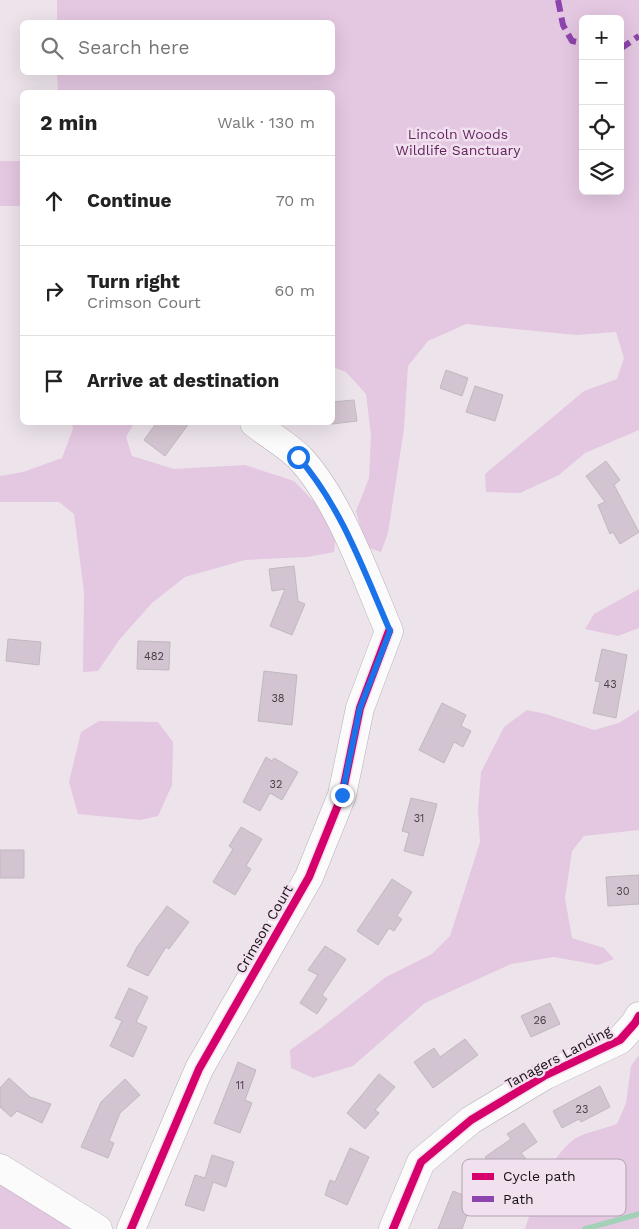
<!DOCTYPE html>
<meta charset="utf-8">
<style>
:root{--surface:#fff;--page:#f6f6f6;--text:#222;--muted:#767676;--line:#e0e0e0}
body{margin:0;font-family:"Work Sans",sans-serif;background:var(--page);color:var(--text)}
.controls{position:absolute;right:15px;top:15px;display:grid;overflow:hidden;border-radius:8px;box-shadow:0 5px 20px #0002}
.controls button{width:45px;height:45px;display:grid;place-items:center;padding:0;border:0;border-bottom:1px solid var(--line);background:var(--surface);color:var(--text);font:25px sans-serif}
.stop{position:absolute;width:15px;height:15px;margin:-11px;border:4px solid #1a73e8;border-radius:50%;background:#fff}
.stop.end{background:#1a73e8;border-color:#fff;box-shadow:0 1px 5px #0008}
.list{margin:0;padding:0;list-style:none}
h2{display:flex;justify-content:space-between;align-items:center;height:65px;margin:0;padding:0 20px;font-size:21px}
h2 small{font-size:16px;font-weight:400;color:var(--muted)}
.list li{display:grid;grid-template-columns:32px 1fr auto;gap:15px;align-items:center;box-sizing:border-box;height:90px;padding:0 20px;border-top:1px solid var(--line)}
.list b{display:block;font-size:19px;white-space:nowrap}
.list p{margin:0;font-size:16px;white-space:nowrap;color:var(--muted)}
.list em{font-size:16px;font-style:normal;color:var(--muted)}
.icon{flex:none;width:28px;height:28px;fill:none;stroke:currentColor;stroke-width:2;stroke-linecap:round;stroke-linejoin:round}
.map{position:relative;flex:none;width:639px;height:1229px;overflow:hidden}
.search{position:absolute;background:var(--surface);box-shadow:0 5px 20px #0002;left:20px;top:20px;width:315px;height:55px;display:flex;align-items:center;gap:12px;box-sizing:border-box;padding:0 18px;border-radius:8px;color:var(--muted);font-size:19px}
.panel{position:absolute;background:var(--surface);box-shadow:0 5px 20px #0002;left:20px;top:90px;width:315px;height:335px;border-radius:8px}
.map>svg:first-child{display:block}
</style>
<div class="map">
<svg width="639" height="1229" viewBox="0 0 639 1229">
<rect width="100%" height="100%" fill="#ede4eb"/>
<!-- green -->
<path fill="#e4c7e1" fill-rule="evenodd" d="M 57,0 L 639,0 L 639,430 L 585,453 L 559,475 L 520,493 L 486,492 L 485,474 L 584,391 L 617,379 L 624,358 L 616,332 L 576,335 L 466,324 L 428,341 L 408,366 L 404,429 L 388,533 L 381,552 L 366,547 L 356,511 L 369,478 L 371,435 L 366,394 L 346,372 L 333,367 L 332,92 L 58,92 L 57,73 L 332,72 L 332,22 L 57,22 ZM 583,19 L 620,19 L 620,191 L 583,191 Z
M 0,161 L 22,161 L 22,206 L 0,206 Z
M 72,423 L 134,423 L 126,437 L 132,456 L 174,469 L 245,465 L 294,481 L 326,514 L 336,536 L 334,552 L 307,557 L 245,560 L 185,577 L 152,603 L 120,639 L 98,671 L 83,672 L 84,592 L 74,514 L 59,502 L 0,502 L 0,476 L 23,472 L 62,458 L 73,429 Z
M 639,589 L 639,628 L 618,636 L 585,629 L 594,614 Z
M 527,710 L 546,714 L 594,730 L 619,723 L 639,710 L 639,830 L 584,836 L 572,851 L 565,898 L 572,938 L 604,948 L 614,959 L 598,965 L 554,957 L 511,964 L 425,1003 L 353,1066 L 313,1078 L 291,1068 L 290,1050 L 321,1028 L 386,977 L 432,954 L 450,936 L 480,842 L 478,809 L 481,772 L 504,727 Z
M 99,721 L 158,722 L 173,742 L 172,785 L 158,816 L 140,820 L 78,814 L 69,782 L 81,732 Z
M 639,1055 L 639,1229 L 525,1229 C 534,1200 548,1160 573,1140 C 584,1132 604,1129 617,1124 L 626,1103 L 631,1066 Z
M 0,1184 L 72,1229 L 0,1229 Z"/>
<g fill="none" stroke-linecap="round" stroke-linejoin="round">
<!-- stream -->
<path stroke="#a2d1b8" stroke-width="5.5" d="M 585,1229 L 639,1214"/>
</g>
<!-- building -->
<path fill="#d2c4d0" stroke="#c0b9bf" d="M 446,370 L 468,378 L 462,396 L 440,388 Z
M 475,386 L 503,395 L 495,421 L 466,412 Z
M 354,400 L 357,421 L 332,424 L 332,402 Z
M 157,422 L 190,422 L 165,456 L 144,440 Z
M 606,461 L 620,480 L 614,485 L 639,532 L 620,544 L 613,532 L 610,534 L 598,505 L 605,502 L 586,476 Z
M 294,566 L 298,601 L 305,604 L 292,635 L 270,626 L 285,589 L 272,591 L 269,569 Z
M 8,639 L 41,642 L 39,665 L 6,661 Z
M 138,641 L 170,642 L 169,670 L 137,669 Z
M 602,649 L 627,655 L 616,718 L 593,713 L 600,682 L 595,681 Z
M 264,671 L 297,675 L 292,725 L 258,721 Z
M 442,703 L 466,715 L 461,726 L 471,731 L 463,747 L 454,742 L 444,763 L 419,750 Z
M 266,757 L 272,761 L 274,758 L 298,772 L 282,800 L 270,793 L 260,811 L 243,802 Z
M 411,798 L 437,804 L 423,856 L 404,851 L 409,833 L 402,831 Z
M 241,827 L 262,839 L 246,866 L 251,869 L 235,895 L 213,882 L 233,849 L 229,846 Z
M 0,850 L 24,850 L 24,878 L 0,878 Z
M 639,875 L 639,904 L 608,906 L 606,877 Z
M 392,879 L 412,892 L 397,916 L 402,919 L 394,931 L 389,928 L 378,945 L 357,931 Z
M 167,906 L 189,922 L 169,949 L 166,947 L 148,976 L 127,966 L 137,947 Z
M 325,946 L 346,959 L 322,995 L 327,999 L 317,1014 L 300,1003 L 318,975 L 308,970 Z
M 129,988 L 148,997 L 136,1022 L 147,1027 L 133,1057 L 110,1046 L 122,1021 L 115,1018 Z
M 550,1003 L 560,1024 L 531,1037 L 521,1016 Z
M 465,1039 L 478,1055 L 433,1088 L 414,1062 L 434,1048 L 440,1057 Z
M 238,1062 L 256,1070 L 245,1100 L 252,1103 L 240,1133 L 214,1123 Z
M 379,1074 L 395,1087 L 375,1110 L 379,1113 L 365,1129 L 347,1113 Z
M 9,1078 L 30,1097 L 51,1104 L 42,1123 L 17,1111 L 11,1117 L 0,1107 L 0,1088 Z
M 125,1079 L 140,1095 L 120,1113 L 109,1141 L 114,1143 L 108,1158 L 81,1147 L 101,1102 Z
M 600,1086 L 610,1107 L 581,1122 L 579,1119 L 562,1128 L 553,1111 Z
M 524,1123 L 537,1142 L 521,1153 L 527,1160 L 500,1178 L 485,1157 L 511,1139 L 507,1134 Z
M 350,1148 L 369,1157 L 347,1205 L 325,1195 L 330,1180 L 335,1182 Z
M 212,1155 L 234,1162 L 226,1187 L 213,1182 L 204,1211 L 185,1205 L 195,1175 L 205,1178 Z
M 453,1191 L 473,1199 L 462,1229 L 438,1229 Z"/>
<g fill="none" stroke-linecap="round" stroke-linejoin="round">
<!-- minor casing -->
<g stroke="#b6afb5" stroke-width="29">
<path id="minor" d="M 131,1229 L 199,1069 L 309,877 L 342,795 L 360,708 L 389,631 C 366,577 340,501 300,458 C 287,445 269,435 254,423
M 393,1229 L 421,1162 L 471,1120 L 544,1076 L 620,1040 L 635,1023 L 639,1016"/>
</g>
<!-- major casing -->
<g stroke="#b6afb5" stroke-width="29">
<path id="major" d="M 0,1168 L 98,1229"/>
</g>
<!-- minor -->
<use href="#minor" stroke="#fcfbfc" stroke-width="28"/>
<!-- major -->
<use href="#major" stroke="#fcfbfc" stroke-width="28"/>
<!-- quiet -->
<path stroke="#8e44ad" stroke-width="6" stroke-dasharray="12 6" stroke-linecap="butt" d="M 558,0 L 563,25 L 572,41 L 583,43
M 620,49 L 639,36"/>
<!-- cycleway casing -->
<g stroke="#f1e0ee" stroke-width="11">
<path id="cycleway" d="M 131,1229 L 199,1069 L 309,877 L 342,795 L 360,708 L 389,631
M 393,1229 L 421,1162 L 471,1120 L 544,1076 L 620,1040 L 635,1023 L 639,1016"/>
</g>
<!-- cycleway -->
<use href="#cycleway" stroke="#d6006c" stroke-width="8"/>
</g>
<g fill="none" stroke-linecap="round" stroke-linejoin="round">
<!-- route -->
<path stroke="#1a73e8" stroke-width="6" d="M 298,457 C 341,506 364,571 390,631 L 360,708 L 342,795"/>
</g>
<g text-anchor="middle" dominant-baseline="central" stroke-width="5" stroke-linejoin="round" paint-order="stroke">
<!-- number labels -->
<g font-size="11" fill="#463e45">
<text x="154" y="656">482</text>
<text x="610" y="684">43</text>
<text x="278" y="698">38</text>
<text x="276" y="784">32</text>
<text x="419" y="818">31</text>
<text x="623" y="891">30</text>
<text x="540" y="1020">26</text>
<text x="240" y="1085">11</text>
<text x="582" y="1109">23</text>
</g>
<!-- park labels -->
<g font-size="14" fill="#64245f" stroke="#f1e0ee">
<text x="458" y="134">Lincoln Woods<tspan x="458" dy="16">Wildlife Sanctuary</tspan></text>
</g>
<!-- street labels -->
<g font-size="14" fill="#181217" stroke="#f1e0ee">
<text transform="translate(264 929) rotate(-60)">Crimson Court</text>
<text transform="translate(558 1057) rotate(-28)">Tanagers Landing</text>
</g>
</g>
<!-- legend -->
<rect x="462" y="1159" width="164" height="57" rx="8" fill="#f1e0ee" stroke="#b0a2ae" stroke-width="1"/>
<rect x="472" y="1173" width="22" height="7" fill="#d6006c"/>
<rect x="472" y="1196" width="22" height="6" fill="#8e44ad"/>
<g font-size="14" fill="#181217">
<text x="503" y="1181">Cycle path</text>
<text x="503" y="1204">Path</text>
</g>
</svg>
<div class="controls">
<button>+</button>
<button>−</button>
<button><svg class="icon" aria-label="locate" viewBox="0 0 24 24"><circle cx="12" cy="12" r="6"/><path d="M12 2v4M12 18v4M2 12h4M18 12h4"/></svg></button>
<button><svg class="icon" aria-label="layers" viewBox="0 0 24 24"><path d="M12 4l9 5-9 5-9-5zM3 14l9 5 9-5"/></svg></button>
</div>
<div class="stop" style="left:298px;top:457px"></div>
<div class="stop end" style="left:342px;top:795px"></div>
<div class="search"><svg class="icon" aria-label="search" viewBox="0 0 24 24"><circle cx="10" cy="10" r="6"/><path d="M15 15l6 6"/></svg>Search here</div>
<section class="panel">
<h2>2 min<small>Walk · 130 m</small></h2>
<ul class="list">
<li><svg class="icon" aria-label="ahead" viewBox="0 0 24 24"><path d="M12 20V5M6 11l6-6 6 6"/></svg><div><b>Continue</b></div><em>70 m</em></li>
<li><svg class="icon" aria-label="right" viewBox="0 0 24 24"><path d="M7 20v-9h11M14 6l5 5-5 5"/></svg><div><b>Turn right</b><p>Crimson Court</p></div><em>60 m</em></li>
<li><svg class="icon" aria-label="arrive" viewBox="0 0 24 24"><path d="M6 21V4h12l-3 4 3 4H6"/></svg><div><b>Arrive at destination</b></div></li>
</ul>
</section>
</div>
